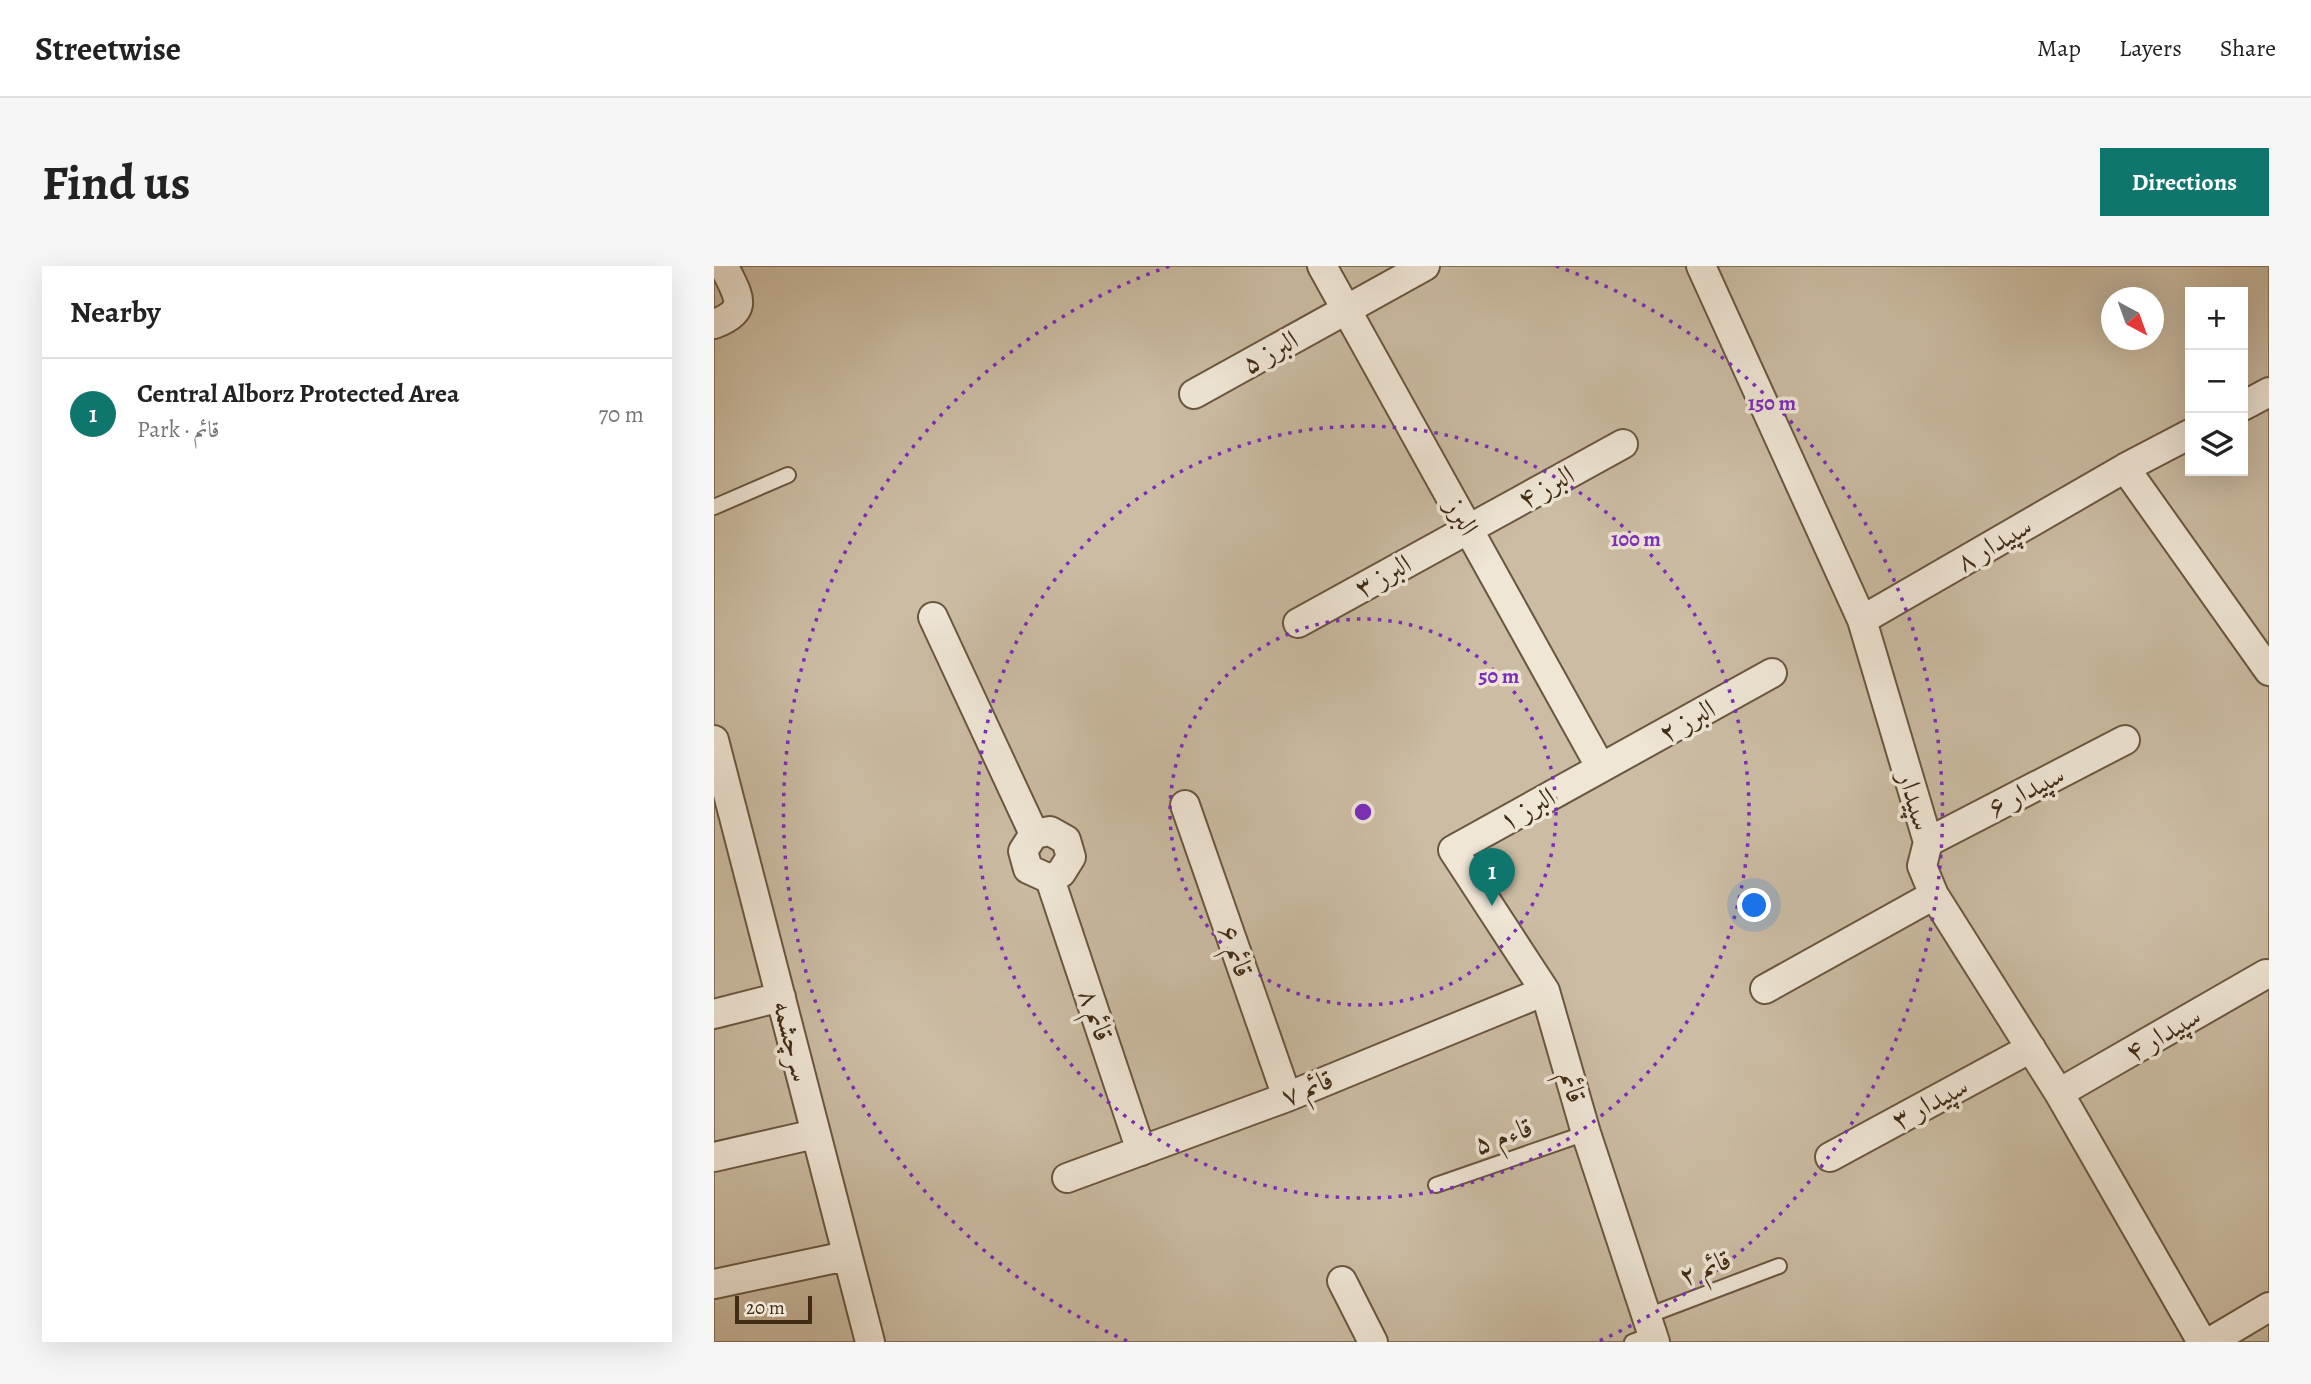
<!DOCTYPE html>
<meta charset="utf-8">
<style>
:root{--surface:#fff;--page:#f6f6f6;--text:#222;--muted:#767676;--line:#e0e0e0;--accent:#0f766e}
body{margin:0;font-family:Alegreya,Amiri,serif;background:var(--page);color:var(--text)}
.controls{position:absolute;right:21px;top:21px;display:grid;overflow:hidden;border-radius:0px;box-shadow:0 7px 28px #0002}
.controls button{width:63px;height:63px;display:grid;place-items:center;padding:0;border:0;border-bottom:2px solid var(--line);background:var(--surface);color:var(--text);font:35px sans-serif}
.compass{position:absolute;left:1387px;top:21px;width:63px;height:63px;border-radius:50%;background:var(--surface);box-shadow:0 7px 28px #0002;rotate:139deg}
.scale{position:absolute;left:21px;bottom:18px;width:77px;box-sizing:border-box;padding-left:7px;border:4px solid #402c15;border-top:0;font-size:19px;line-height:24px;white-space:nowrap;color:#402c15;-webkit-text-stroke:5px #efe6d6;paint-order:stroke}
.you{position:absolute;left:1041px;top:640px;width:24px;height:24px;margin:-18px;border:5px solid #fff;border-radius:50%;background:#1a73e8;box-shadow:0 0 0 10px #1a73e833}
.badge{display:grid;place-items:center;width:46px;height:46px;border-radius:50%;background:var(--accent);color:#fff;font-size:23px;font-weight:700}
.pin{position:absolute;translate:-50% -58px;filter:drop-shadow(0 2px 4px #0008)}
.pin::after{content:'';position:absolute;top:37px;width:24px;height:21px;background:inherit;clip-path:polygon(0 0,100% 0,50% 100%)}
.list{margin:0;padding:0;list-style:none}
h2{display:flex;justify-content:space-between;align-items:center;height:91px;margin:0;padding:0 28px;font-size:30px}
h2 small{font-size:23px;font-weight:400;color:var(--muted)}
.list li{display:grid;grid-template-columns:46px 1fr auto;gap:21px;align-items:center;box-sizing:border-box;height:112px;padding:0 28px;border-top:2px solid var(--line)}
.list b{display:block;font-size:26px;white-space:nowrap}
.list p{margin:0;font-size:23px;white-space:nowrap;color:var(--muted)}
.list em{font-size:23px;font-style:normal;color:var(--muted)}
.icon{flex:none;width:38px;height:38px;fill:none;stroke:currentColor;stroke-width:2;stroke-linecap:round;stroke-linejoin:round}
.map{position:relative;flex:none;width:1555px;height:1076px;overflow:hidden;border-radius:0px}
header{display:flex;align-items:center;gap:42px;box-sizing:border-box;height:98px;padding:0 35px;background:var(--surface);border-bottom:2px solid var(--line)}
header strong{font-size:33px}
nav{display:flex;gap:38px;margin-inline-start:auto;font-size:24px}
.intro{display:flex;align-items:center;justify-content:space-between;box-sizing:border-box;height:168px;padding:0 42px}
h1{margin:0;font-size:49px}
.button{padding:18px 32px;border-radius:0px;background:var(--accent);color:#fff;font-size:24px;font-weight:700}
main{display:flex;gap:42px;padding:0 42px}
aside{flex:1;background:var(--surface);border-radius:0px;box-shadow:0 7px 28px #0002}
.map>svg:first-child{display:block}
</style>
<header>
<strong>Streetwise</strong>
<nav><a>Map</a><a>Layers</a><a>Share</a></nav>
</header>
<div class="intro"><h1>Find us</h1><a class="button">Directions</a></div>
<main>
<aside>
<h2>Nearby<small></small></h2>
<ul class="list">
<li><span class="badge">1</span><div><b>Central Alborz Protected Area</b><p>Park · قائم</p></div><em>70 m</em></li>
</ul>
</aside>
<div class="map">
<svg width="1555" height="1076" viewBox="0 0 1555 1076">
<rect width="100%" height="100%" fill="#e7d9c0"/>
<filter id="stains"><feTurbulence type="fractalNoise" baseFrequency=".00286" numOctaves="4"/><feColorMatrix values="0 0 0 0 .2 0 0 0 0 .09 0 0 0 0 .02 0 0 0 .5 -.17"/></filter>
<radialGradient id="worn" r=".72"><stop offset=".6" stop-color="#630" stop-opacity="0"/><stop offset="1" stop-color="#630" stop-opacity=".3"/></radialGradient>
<!-- green -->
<path fill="#cbbca3" stroke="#86745c" stroke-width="2" fill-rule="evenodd" d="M 0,0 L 1555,0 L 1555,1076 L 0,1076 ZM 1476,26 L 1529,26 L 1529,205 L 1476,205 ZM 1398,32 L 1440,32 L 1440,74 L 1398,74 Z"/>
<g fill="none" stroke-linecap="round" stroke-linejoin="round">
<!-- lane casing -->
<g stroke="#6a5740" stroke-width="18">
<path id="lane" d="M 0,241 L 74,209
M 722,919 L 872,867
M 933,1050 L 1065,1000
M 918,1076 L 939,1068"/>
</g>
<!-- street casing -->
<g stroke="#6a5740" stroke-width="32">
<path id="street" d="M 608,0 L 887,502
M 987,0 L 1148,354 L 1214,576 L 1208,600 L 1220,629 L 1345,827 L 1488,1076
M 0,58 C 38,44 23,29 10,0
M 480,128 L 711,0
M 1529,140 L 1555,126
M 1411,202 L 1555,405
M 219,351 L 320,568
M 1148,354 L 1411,202 L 1476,168
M 584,357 L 909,178
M 0,474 L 156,1076
M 471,539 L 573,831
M 336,565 L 352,574 L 357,591 L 347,607 L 336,613 L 314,603 L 309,585 L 320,568 Z
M 1214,576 L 1411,474
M 336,613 L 427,885
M 1051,723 L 1220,629
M 0,748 L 67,731
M 1345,827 L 1552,708
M 0,891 L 101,868
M 1116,891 L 1317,782
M 353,912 L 573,831 L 831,725
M 628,1015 L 659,1076
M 0,1018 L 132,990
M 941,1076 L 872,867 L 831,725 L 739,584 L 1058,407
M 1496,1076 L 1555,1041"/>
</g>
<!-- lane -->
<use href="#lane" stroke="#efe6d6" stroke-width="14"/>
<!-- street -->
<use href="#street" stroke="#efe6d6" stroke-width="28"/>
</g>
<!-- distance rings -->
<g fill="none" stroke="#7b2cbf" stroke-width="3.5" stroke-dasharray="3.5 7">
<circle cx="649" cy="546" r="193"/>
<circle cx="649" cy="546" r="386"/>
<path d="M413 1075A579 579 0 0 1 456 0M842 0A579 579 0 0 1 885 1075"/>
</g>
<g text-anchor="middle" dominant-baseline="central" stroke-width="7" stroke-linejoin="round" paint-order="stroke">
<!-- street labels -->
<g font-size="28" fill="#402c15" stroke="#efe6d6">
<text transform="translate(556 86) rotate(-29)">البرز ۵</text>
<text transform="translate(832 221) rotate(-29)">البرز ۴</text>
<text transform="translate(748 251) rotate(61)">البرز</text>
<text transform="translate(1280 278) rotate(-30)">سپیدار ۸</text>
<text transform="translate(669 310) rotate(-29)">البرز ۳</text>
<text transform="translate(973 455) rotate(-29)">البرز ۲</text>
<text transform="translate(1312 525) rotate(-27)">سپیدار ۶</text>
<text transform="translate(1201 535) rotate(74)">سپیدار</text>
<text transform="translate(813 543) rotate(-29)">البرز ۱</text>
<text transform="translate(522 685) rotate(71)">قائم ۶</text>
<text transform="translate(382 749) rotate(71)">قائم ۸</text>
<text transform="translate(1449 768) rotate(-30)">سپیدار ۴</text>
<text transform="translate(78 775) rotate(76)">سرچشمه</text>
<text transform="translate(859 821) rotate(74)">قائم</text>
<text transform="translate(593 822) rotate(-22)">قائم ۷</text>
<text transform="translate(1216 837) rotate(-28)">سپیدار ۳</text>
<text transform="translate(789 870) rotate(-19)">قاءم ۵</text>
<text transform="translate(991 1002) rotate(-21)">قائم ۲</text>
</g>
</g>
<circle cx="649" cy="546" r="10" fill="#7b2cbf" stroke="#efe6d6" stroke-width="3.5"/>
<g font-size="21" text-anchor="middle" font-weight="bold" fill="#7b2cbf" stroke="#efe6d6" stroke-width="7" stroke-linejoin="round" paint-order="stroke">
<text x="1058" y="144">150 m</text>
<text x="922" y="280">100 m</text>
<text x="785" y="417">50 m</text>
</g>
<rect width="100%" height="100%" filter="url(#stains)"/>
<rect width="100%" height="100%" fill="url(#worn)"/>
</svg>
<div class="controls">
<button>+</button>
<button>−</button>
<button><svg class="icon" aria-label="layers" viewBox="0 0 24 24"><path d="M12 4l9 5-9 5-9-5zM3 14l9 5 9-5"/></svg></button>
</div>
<svg class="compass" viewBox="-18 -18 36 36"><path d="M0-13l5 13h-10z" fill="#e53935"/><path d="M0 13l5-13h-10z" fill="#767676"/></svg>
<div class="scale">20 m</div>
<div class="you"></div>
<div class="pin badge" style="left:778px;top:640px">1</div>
</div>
</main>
